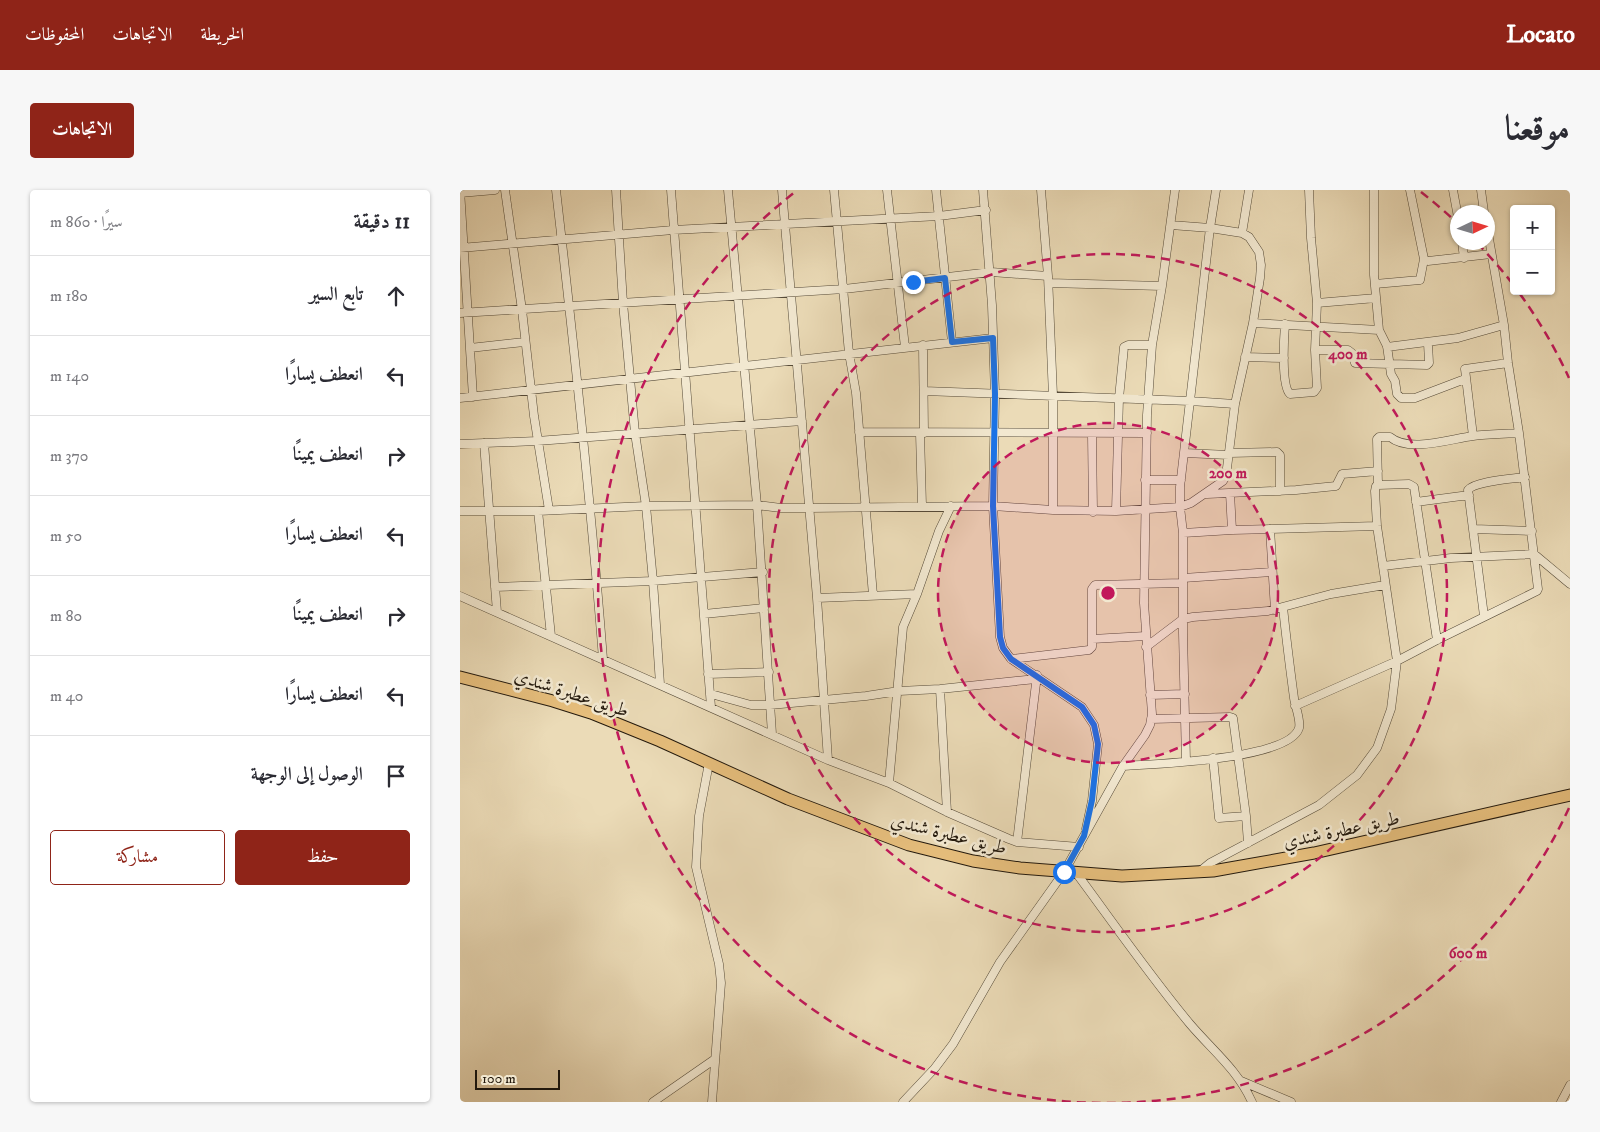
<!DOCTYPE html>
<html lang="ar">
<meta charset="utf-8">
<style>
body{margin:0;font-family:"IM FELL DW Pica",Amiri,serif;background:#f7f7f7;color:#2b2b33;direction:rtl}
.controls{position:absolute;right:15px;top:15px;display:grid;overflow:hidden;border-radius:5px;box-shadow:0 1px 4px #0004}
.controls button{width:45px;height:45px;display:grid;place-items:center;padding:0;border:0;border-bottom:1px solid #e1e1e2;background:#fff;color:#2b2b33;font:25px sans-serif}
.compass{position:absolute;left:990px;top:15px;width:45px;height:45px;border-radius:50%;background:#fff;box-shadow:0 1px 4px #0004;rotate:86deg}
.scale{position:absolute;left:15px;bottom:12px;width:85px;box-sizing:border-box;padding-left:5px;border:2px solid #23190d;border-top:0;font-size:14px;line-height:18px;white-space:nowrap;color:#23190d;-webkit-text-stroke:4px #f2e8d0;paint-order:stroke}
.stop{position:absolute;width:15px;height:15px;margin:-11px;border:4px solid #1a73e8;border-radius:50%;background:#fff}
.stop.end{background:#1a73e8;border-color:#fff;box-shadow:0 1px 5px #0008}
.list{margin:0;padding:0;list-style:none}
h2{display:flex;justify-content:space-between;align-items:center;height:65px;margin:0;padding:0 20px;font-size:21px}
h2 small{font-size:16px;font-weight:400;color:#7c7c81}
.list li{display:grid;grid-template-columns:32px 1fr auto;gap:15px;align-items:center;box-sizing:border-box;height:80px;padding:0 20px;border-top:1px solid #e1e1e2}
.list b{display:block;font-size:19px;white-space:nowrap}
.list em{font-size:16px;font-style:normal;color:#7c7c81}
.actions{display:flex;gap:10px;padding:15px 20px}
.actions a{flex:1;padding:11px 0;border:1px solid #8f2418;border-radius:5px;text-align:center;font-size:18px;color:#8f2418}
.actions .main{background:#8f2418;color:#fff}
.icon{flex:none;width:28px;height:28px;fill:none;stroke:currentColor;stroke-width:2;stroke-linecap:round;stroke-linejoin:round}
.map{position:relative;flex:none;width:1110px;height:912px;overflow:hidden;direction:ltr;border-radius:5px}
header{display:flex;align-items:center;gap:30px;box-sizing:border-box;height:70px;padding:0 25px;background:#8f2418;color:#fff}
header strong{font-size:24px}
nav{display:flex;gap:28px;margin-inline-start:auto;font-size:18px}
.intro{display:flex;align-items:center;justify-content:space-between;box-sizing:border-box;height:120px;padding:0 30px}
h1{margin:0;font-size:35px}
.button{padding:12px 22px;border-radius:5px;background:#8f2418;color:#fff;font-size:18px;font-weight:700}
main{display:flex;gap:30px;padding:0 30px}
aside{flex:1;background:#fff;border-radius:5px;box-shadow:0 1px 4px #0004}
.map>svg:first-child{display:block}
</style>
<header>
<strong>Locato</strong>
<nav><a>الخريطة</a><a>الاتجاهات</a><a>المحفوظات</a></nav>
</header>
<div class="intro"><h1>موقعنا</h1><a class="button">الاتجاهات</a></div>
<main>
<div class="map">
<svg width="1110" height="912" viewBox="0 0 1110 912">
<rect width="100%" height="100%" fill="#ebdbb7"/>
<filter id="stains"><feTurbulence type="fractalNoise" baseFrequency=".004" numOctaves="4"/><feColorMatrix values="0 0 0 0 .2 0 0 0 0 .09 0 0 0 0 .02 0 0 0 .5 -.17"/></filter>
<radialGradient id="worn" r=".72"><stop offset=".6" stop-color="#630" stop-opacity="0"/><stop offset="1" stop-color="#630" stop-opacity=".3"/></radialGradient>
<g fill="none" stroke-linecap="round" stroke-linejoin="round">
<defs>
<path id="minor" d="M0,0l13,207
M45,0l17,120 12,106 15,94
M96,0c18,156 35,312 47,469
M156,0l7,113 12,130 11,73 7,75 7,103
M211,0l40,517
M268,0l29,315 15,229
M322,0l35,408 11,162
M374,0l15,163 7,40 17,202
M427,0l18,157
M476,0l16,152
M523,0l9,115 3,89 -2,112 7,131 3,11 8,11 71,48 12,18 4,19 -6,57 -6,28
M914,0v85l5,55 8,16 4,28 4,7 2,13 4,4h14l50,-19
M950,0l14,69 4,2 63,-7
M993,0l5,27
M1021,0l3,22
M0,3l35,-3
M782,43l7,-43
M1002,52l2,16
M0,58l213,-18 266,-14 47,-6
M588,86l5,120v114
M589,93l113,3
M915,94l45,-4 4,-21
M857,113l59,-5
M0,123l384,-24 147,-17 57,4 -7,-86
M793,133l126,7
M825,134c-1,13 -4,62 5,70l24,-2 3,-4 -2,-38 2,-47 -6,-65 -2,-48
M463,155l1,88
M927,157l71,-9 46,-13
M10,158l54,-6
M855,160h33l4,3 3,10 72,2 2,-2 -1,-20
M785,167l39,1
M464,201l266,10 45,3
M0,208l533,-60
M399,242l288,1
M460,243l2,73
M632,244l1,78
M1013,246l-8,-67 43,-6
M24,253l13,169
M0,254l77,-3 265,-20
M725,263l44,2
M770,263l47,-1 3,3v36
M685,290h36
M918,295l-1,-46 2,-2h11c19,16 60,2 83,-1 15,-2 31,-2 46,-3
M770,303l2,37
M747,304l89,-4 40,-4 6,-12 36,-3
M956,312l53,-7
M0,321h78l108,-5 111,-1 24,3h27l185,-2 60,4 63,1 64,-4 11,-4 32,-22 3,-5 9,-72 18,-81 7,-45 1,-13 -2,-13 -10,-15 -7,-4 -32,-5 -39,-3
M78,321l13,125
M656,321l3,-113 5,-51 4,-2h24
M810,339l5,81
M1014,339l58,2
M723,343l49,-3 145,-4
M923,376l68,-8 83,-4 36,30
M723,388l89,-6
M35,397l158,-6 110,-9
M457,404l22,-63 12,-25
M0,406l368,164 61,23 58,29 62,27 8,3 62,5
M357,408l100,-4 -14,33 -14,156
M244,424l60,-6
M1024,426l-16,-126c7,-9 44,-11 57,-13
M632,449l54,-3
M686,457l37,-28 10,-2 75,-6 63,-17 54,-9
M551,469l78,-9 3,-3v-58l3,-4 88,-2
M248,484l61,-2
M480,499l7,123
M251,504l40,11h19l96,-9 33,-5 41,-2 96,-10
M690,505l35,-1
M835,516l102,-45 40,-21 100,-49 1,-2 -19,-156 -11,-70 -4,-38 -16,-92
M691,529l79,-2 3,1 13,98 2,27
M753,568l6,60 27,-2
M726,571l-3,-128v-100l-3,-26v-20l30,-259 6,-38
M249,573l-10,53 -3,51 23,97 2,19 -9,119
M663,576c30,-2 166,-6 176,-38 2,-8 -4,-22 -5,-30 -4,-30 -8,-61 -11,-91
M557,652l20,-167
M739,682l11,-9 109,-58 38,-30 20,-27 14,-39 6,-48 -20,-135 -2,-35 1,-5 2,-1 31,-1 5,3 23,153
M617,684c37,50 73,102 113,150 23,27 47,45 62,78
M781,891l50,21
M193,912l62,-43
M443,912l32,-34 18,-24 47,-82 64,-90 59,-106 22,-31 5,-10 2,-11 -8,-111 3,-188 5,-70 10,-59 13,-96
M1101,912l9,-17"/>
<path id="highway" d="M0,487l93,24 38,12 69,28 128,58 121,46 64,16 47,7 102,8 91,-5 101,-18 256,-58"/>
</defs>
<use href="#minor" stroke="#554a38" stroke-width="9"/>
<use href="#highway" stroke="#23190d" stroke-width="13"/>
<use href="#minor" stroke="#f2e8d0" stroke-width="8"/>
<use href="#highway" stroke="#e6be7c" stroke-width="11"/>
</g>
<g fill="none" stroke-linecap="round" stroke-linejoin="round">
<path stroke="#1a73e8" stroke-width="6" d="M453,92l32,-4 7,64 41,-4 2,56 -2,112 7,131 3,11 8,11 71,48 12,18 4,19 -6,56 -8,36 -20,36"/>
</g>
<circle cx="648" cy="403" r="170" fill="#c2185b" fill-opacity=".12"/>
<g fill="none" stroke="#c2185b" stroke-width="2.5" stroke-dasharray="9 6">
<circle cx="648" cy="403" r="170"/>
<circle cx="648" cy="403" r="339"/>
<path d="M1109 618A509 509 0 1 1 335 2M961 2A509 509 0 0 1 995 31M1017 53A509 509 0 0 1 1052 93M1060 104A509 509 0 0 1 1109 188"/>
</g>
<g text-anchor="middle" stroke-width="5" stroke-linejoin="round" paint-order="stroke">
<g font-size="19" fill="#23190d" stroke="#f2e8d0">
<text transform="translate(112 502) rotate(18)" y="7">طريق عطبرة شندي</text>
<text transform="translate(881 639) rotate(-12)" y="7">طريق عطبرة شندي</text>
<text transform="translate(489 643) rotate(14)" y="7">طريق عطبرة شندي</text>
</g>
</g>
<circle cx="648" cy="403" r="8" fill="#c2185b" stroke="#f2e8d0" stroke-width="2.5"/>
<g font-size="15" text-anchor="middle" font-weight="bold" fill="#c2185b" stroke="#f2e8d0" stroke-width="5" stroke-linejoin="round" paint-order="stroke">
<text x="888" y="169">400 m</text>
<text x="768" y="288">200 m</text>
<text x="1008" y="768">600 m</text>
</g>
<rect width="100%" height="100%" filter="url(#stains)"/>
<rect width="100%" height="100%" fill="url(#worn)"/>
</svg>
<div class="controls">
<button>+</button>
<button>−</button>
</div>
<svg class="compass" viewBox="-18 -18 36 36"><path d="M0-13l5 13h-10z" fill="#e53935"/><path d="M0 13l5-13h-10z" fill="#7c7c81"/></svg>
<div class="scale">100 m</div>
<div class="stop" style="left:604px;top:682px"></div>
<div class="stop end" style="left:453px;top:92px"></div>
</div>
<aside>
<h2>11 دقيقة<small>سيرًا · 860 m</small></h2>
<ul class="list">
<li><svg class="icon" aria-label="ahead" viewBox="0 0 24 24"><path d="M12 20V5M6 11l6-6 6 6"/></svg><div><b>تابع السير</b></div><em>180 m</em></li>
<li><svg class="icon" aria-label="left" viewBox="0 0 24 24"><path d="M17 20v-9H6M10 6l-5 5 5 5"/></svg><div><b>انعطف يسارًا</b></div><em>140 m</em></li>
<li><svg class="icon" aria-label="right" viewBox="0 0 24 24"><path d="M7 20v-9h11M14 6l5 5-5 5"/></svg><div><b>انعطف يمينًا</b></div><em>370 m</em></li>
<li><svg class="icon" aria-label="left" viewBox="0 0 24 24"><path d="M17 20v-9H6M10 6l-5 5 5 5"/></svg><div><b>انعطف يسارًا</b></div><em>50 m</em></li>
<li><svg class="icon" aria-label="right" viewBox="0 0 24 24"><path d="M7 20v-9h11M14 6l5 5-5 5"/></svg><div><b>انعطف يمينًا</b></div><em>80 m</em></li>
<li><svg class="icon" aria-label="left" viewBox="0 0 24 24"><path d="M17 20v-9H6M10 6l-5 5 5 5"/></svg><div><b>انعطف يسارًا</b></div><em>40 m</em></li>
<li><svg class="icon" aria-label="arrive" viewBox="0 0 24 24"><path d="M6 21V4h12l-3 4 3 4H6"/></svg><div><b>الوصول إلى الوجهة</b></div></li>
</ul>
<div class="actions"><a class="main">حفظ</a><a>مشاركة</a></div>
</aside>
</main>
